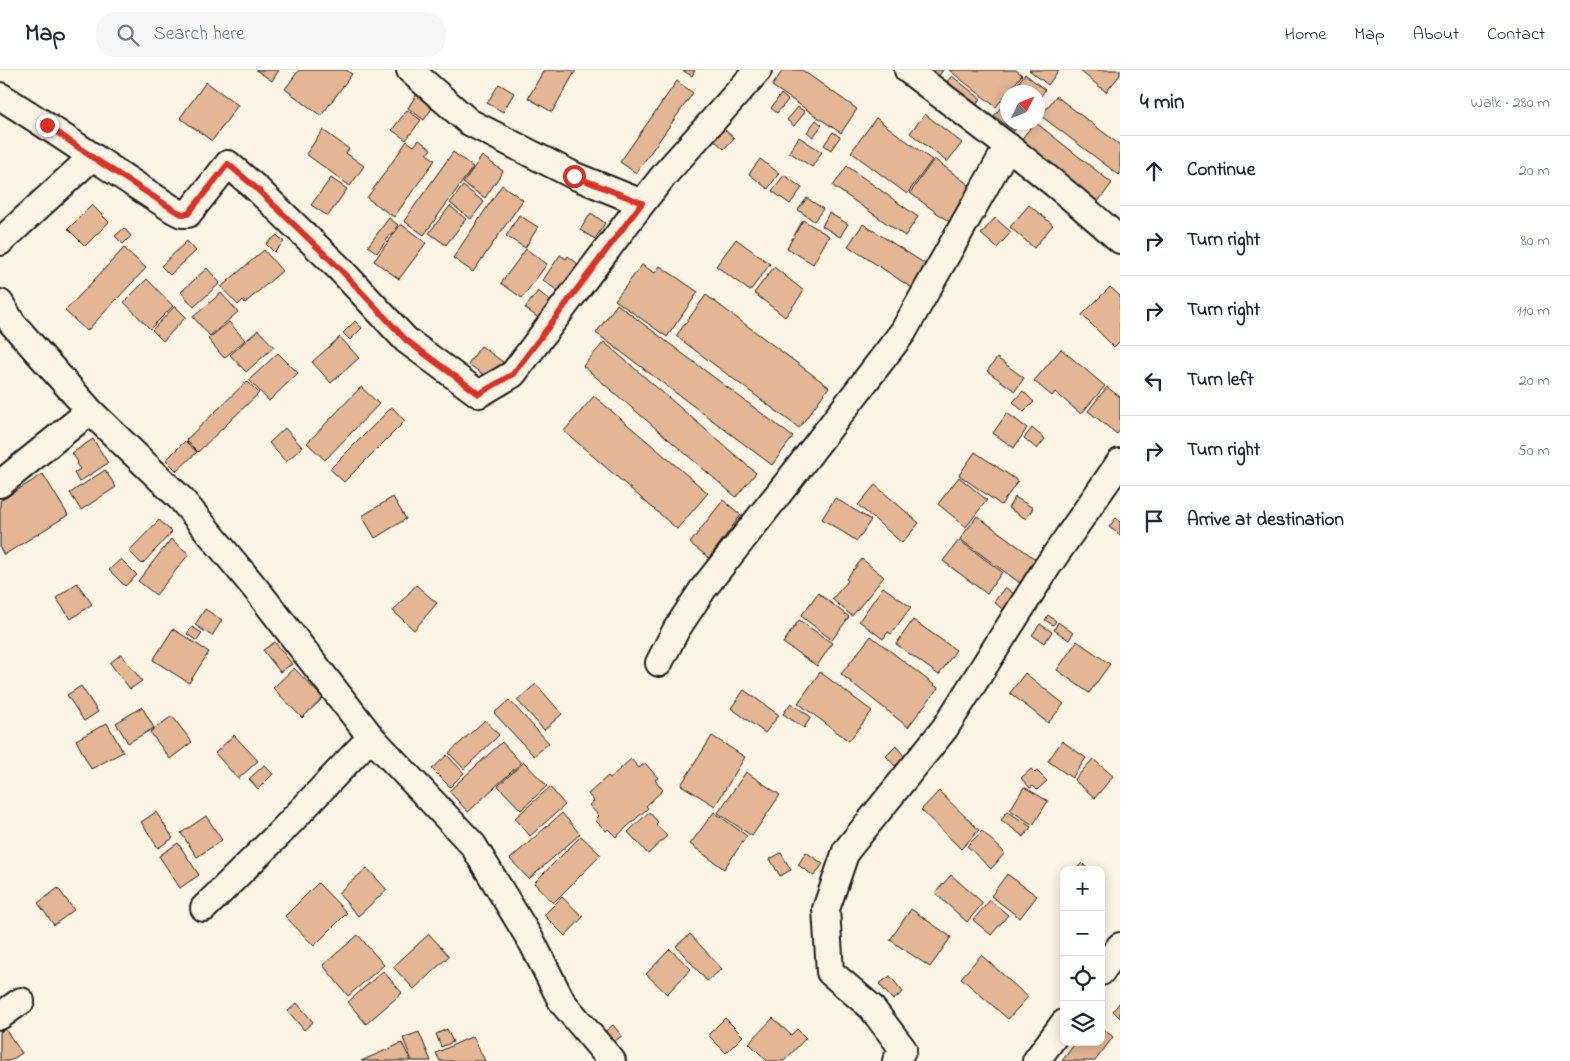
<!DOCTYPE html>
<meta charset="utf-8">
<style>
body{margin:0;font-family:"Indie Flower",sans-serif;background:#f6f6f7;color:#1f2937}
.controls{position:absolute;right:15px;bottom:15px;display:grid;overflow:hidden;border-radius:10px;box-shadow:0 2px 12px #0003}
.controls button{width:45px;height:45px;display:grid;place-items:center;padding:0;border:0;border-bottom:1px solid #e0e1e3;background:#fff;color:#1f2937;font:25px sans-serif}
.compass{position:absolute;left:1000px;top:15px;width:45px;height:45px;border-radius:50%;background:#fff;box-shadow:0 2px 12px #0003;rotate:47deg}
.stop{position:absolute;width:15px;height:15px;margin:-11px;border:4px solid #d93025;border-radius:50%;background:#fff}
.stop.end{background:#d93025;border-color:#fff;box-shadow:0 1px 5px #0008}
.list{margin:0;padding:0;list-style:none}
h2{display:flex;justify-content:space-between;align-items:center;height:65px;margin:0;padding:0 20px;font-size:21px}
h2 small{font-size:16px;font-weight:400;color:#747a83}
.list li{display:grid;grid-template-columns:32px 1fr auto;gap:15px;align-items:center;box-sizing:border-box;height:70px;padding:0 20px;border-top:1px solid #e0e1e3}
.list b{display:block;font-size:19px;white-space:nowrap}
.list em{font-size:16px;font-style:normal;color:#747a83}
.icon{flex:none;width:28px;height:28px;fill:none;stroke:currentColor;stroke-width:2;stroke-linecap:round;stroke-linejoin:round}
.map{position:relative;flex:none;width:1120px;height:991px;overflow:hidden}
header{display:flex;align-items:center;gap:30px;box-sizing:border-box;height:70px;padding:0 25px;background:#fff;border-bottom:1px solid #e0e1e3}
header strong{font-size:24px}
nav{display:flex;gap:28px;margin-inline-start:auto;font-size:18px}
.search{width:350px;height:45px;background:#f6f6f7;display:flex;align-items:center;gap:12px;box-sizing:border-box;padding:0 18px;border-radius:20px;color:#747a83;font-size:19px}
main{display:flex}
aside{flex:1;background:#fff}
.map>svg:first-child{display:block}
</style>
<header>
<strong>Map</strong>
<div class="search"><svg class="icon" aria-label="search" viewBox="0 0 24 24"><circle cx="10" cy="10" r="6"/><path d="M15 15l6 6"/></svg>Search here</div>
<nav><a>Home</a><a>Map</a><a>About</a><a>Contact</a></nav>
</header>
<main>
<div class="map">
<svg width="1120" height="991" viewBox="0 0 1120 991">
<rect width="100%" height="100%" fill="#fcf5e5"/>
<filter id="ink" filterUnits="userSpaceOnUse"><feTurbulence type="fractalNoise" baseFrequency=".02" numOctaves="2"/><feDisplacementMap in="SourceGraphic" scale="10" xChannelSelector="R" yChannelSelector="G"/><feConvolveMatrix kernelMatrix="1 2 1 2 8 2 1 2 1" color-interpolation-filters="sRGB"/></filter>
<g filter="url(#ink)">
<path fill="#e4b694" stroke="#1c1c1c" d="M256,0h23l-7,11z
M299,0h47l6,4 -31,42 -36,-27z
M544,0h32l-24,42 -24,-14z
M682,0h13l-3,6z
M783,0h19l55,39 -16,24 -69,-47z
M923,0h20l-7,10z
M949,0h67l6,5 -26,32z
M1029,0h30l-11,15z
M1079,0h41v5l-14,17z
M1025,4l20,16 -7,10v-8h-27z
M952,6l29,23 -12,14 -29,-24z
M677,11l16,12 -57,80 -16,-11z
M206,12l32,23 -26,36 -32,-23z
M499,14l15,9 -11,19 -16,-9z
M418,22l17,12 -11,16 -16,-12z
M781,24l7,6 -11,13 -6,-5z
M1056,26l64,49v29l-1,1 -78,-59z
M1008,28v24h13l-7,9 -20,-15z
M798,37l7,5 -11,14 -7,-6z
M407,40l14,10 -15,20 -14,-10z
M925,44l37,29 -15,19 -37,-29z
M876,48l56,42 -25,34 -56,-42z
M816,50l6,5 -9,12 -6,-5z
M1035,52l77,61 -15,20 -77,-62z
M724,59l10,9 -10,11 -10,-9z
M323,60l26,19 -3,4 18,13 -14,20 -44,-32z
M833,62l7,5 -9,13 -7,-5z
M799,67l23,15 -10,15 -23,-15z
M419,70l12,9 -4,5 8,6 -41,57 -27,-19 40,-57 7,5z
M453,82l20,15 -49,68 -20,-14z
M482,86l21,15 -18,27 -22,-15z
M760,89l19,14 -11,16 -19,-15z
M934,89l42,31 -24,34 -42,-31z
M847,96l71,51 -13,19 -72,-50z
M784,105l18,13 -12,16 -18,-13z
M331,108l16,11 -19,27 -17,-11z
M502,115l21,15 -50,72 -20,-14z
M463,116l21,16 -13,17 -21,-16z
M807,128l16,11 -9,12 -16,-11z
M92,135l17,17 -24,24 -17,-17z
M1029,135l24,20 -19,23 -24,-21z
M450,136l16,13 -20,26 -17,-12z
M591,143l14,10 -10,16 -15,-9z
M829,143l19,11 -8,13 -18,-11z
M519,145l19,12 -13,21 -19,-12z
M389,148l9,7 -21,28 -9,-7z
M995,148l16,14 -14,16 -16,-14z
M803,150l26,16 -16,28 -26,-16z
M401,154l25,19 -27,36 -25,-18z
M863,154l64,41 -15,23 -64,-42z
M124,158l7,8 -8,8 -8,-8z
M277,165l7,7 -10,10 -8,-8z
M736,169l34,25 -20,27 -34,-25z
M187,171l9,10 -26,24 -9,-9z
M124,178l22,20 -59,63 -22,-20z
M526,179l21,15 -25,34 -21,-15z
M264,180l18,21 -37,32 -2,-3 -5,5 -17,-18z
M560,185l6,4 2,-3 14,11 -19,28 -20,-15z
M642,195l13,8 5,-7 38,26 -31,45 -52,-37z
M774,197l30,24 -19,26 -31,-24z
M207,198l13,15 -26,24 -13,-15z
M147,209l26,27 -23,23 -26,-27z
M1110,217l10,9v45l-6,6 -32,-32z
M538,221l19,15 -12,17 -20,-15z
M221,223l17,19 -28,24 -17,-19z
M706,225l123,92 -30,41 -123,-92z
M617,234l176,133 -21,28 -176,-132z
M175,236l11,11 -23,24 -11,-11z
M355,251l7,7 -12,12 -7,-7z
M229,252l16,18 -21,18 -16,-19z
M258,260l16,17 -28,25 -16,-17z
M340,267l19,21 -28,25 -19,-21z
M604,272l152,131 -20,24 -153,-131z
M481,276l22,16 -13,17 -22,-15z
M1061,279l44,37 -24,28 -26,-22 -3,4 -18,-15z
M278,283l20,20 -29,28 -20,-21z
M997,288l27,20 -9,13 -28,-20z
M247,311l12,12 -61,59 -12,-12z
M361,317l18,17 -54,56 -18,-17z
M1107,317l13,10v33l-3,4 -29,-23z
M1023,321l11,11 -10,10 -11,-10z
M594,326l114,97 -31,36 -113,-98z
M392,337l13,14 -61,61 -14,-13z
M1007,343l20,15 -13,20 -21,-15z
M285,358l17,19 -16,15 -17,-19z
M1032,358l13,11 -8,10 -13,-11z
M93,369l15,24 -29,19 -5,-9 6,-4 -4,-5 2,-2 -6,-9z
M185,371l12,11 -20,19 -11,-11z
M975,382l43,29 -17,24 -42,-30z
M105,400l11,17 -35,23 -11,-17z
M43,404l25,41 -64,40 -4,-7v-47z
M959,407l28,23 -21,27 -28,-23z
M875,415l44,38 -17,20 -44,-38z
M393,427l13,22 -31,19 -13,-22z
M1015,427l18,11 -7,11 -18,-11z
M835,428l36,22 -14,21 -35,-22z
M723,430l18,15 -32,43 -19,-15z
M977,446l61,45 -14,25 -64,-47z
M1116,448l4,4v13l-11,-8z
M159,450l13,12 -30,32 -13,-13z
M171,469l18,15 -33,41 -18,-14z
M959,470l43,32 -15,22 -44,-33z
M121,489l16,16 -12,11 -16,-16z
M862,489l22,18 -32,39 -20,-17 16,-18 -2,-2z
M77,513l15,21 -21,15 -15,-21z
M416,515l21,18 -23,27 -21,-19z
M883,517l28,20 -20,27 -3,-2 -5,7 -24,-18z
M1005,517l14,11 -12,15 -13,-11z
M818,523l31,24 -17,23 -31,-24z
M205,539l17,11 -10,16 -17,-11z
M1048,545l8,6 -3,4 -8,-5z
M799,550l33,23 -15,23 -34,-23z
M913,550l43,30 -17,25 -43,-31z
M1058,552l15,11 -4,7 -15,-10z
M1040,554l12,8 -8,11 -12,-8z
M192,557l10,6 -5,8 -10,-7z
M173,559l36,23 -20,31 -36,-23z
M871,566l67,52 -30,39 -67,-53z
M1077,571l33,23 -21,29 -32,-23z
M275,572l17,22 -12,8 -17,-22z
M121,584l21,27 -12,8 -20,-26z
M294,598l29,30 -21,20 -29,-30z
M820,602l52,39 -23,30 -51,-38z
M1025,603l39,31 -16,19 -38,-30z
M536,614l26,30 -18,16 -27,-30z
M81,616l17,26 -14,9 -17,-26z
M744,620l35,25 -14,18 -34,-25z
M509,630l40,43 -15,13 -40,-43z
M791,633l20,14 -7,11 -21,-14z
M142,637l12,21 -26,15 -12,-20z
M172,646l20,26 -22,17 -20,-27z
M485,650l14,15 -35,34 -15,-16z
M107,653l16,29 -32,17 -15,-29z
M234,665l24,26 -20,18 -23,-26z
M712,666l33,21 -30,49 -34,-21z
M1062,671l24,17 -14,20 -24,-17z
M502,672l19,21 -53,49 -19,-21z
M896,676l9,11 -10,9 -9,-10z
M447,685l17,18 -14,14 -18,-18z
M631,689l8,9 6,-5 13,15 -3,2 8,10 -17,16 2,2 -32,29 -8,-8 -2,2 -11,-11 4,-4 -10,-11 5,-4 -6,-7 20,-18 2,2z
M1093,689l20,17 -18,22 -21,-18z
M524,692l23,24 -26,24 -23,-24z
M264,695l9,9 -15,15 -9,-10z
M1031,699l4,4 2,-2 10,10 -10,9 -4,-4 -3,2 -9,-10z
M746,702l34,23 -28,41 -34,-23z
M550,717l15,18 -35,31 -15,-18z
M1024,717l24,14 -15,24 -23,-15z
M939,721l40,39 -18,19 -40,-39z
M1007,741l24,16 -7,10 -23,-17z
M156,742l17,26 -15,10 -17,-26z
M649,742l9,10 -2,2 11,12 -19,18 -20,-22z
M714,742l33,24 -23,33 -34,-25z
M562,743l18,21 -51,45 -19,-20z
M206,746l16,24 -25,17 -16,-24z
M982,761l23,22 -14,16 -24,-23z
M581,766l20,19 -48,48 -19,-20z
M178,773l21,32 -19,13 -21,-32z
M806,782l17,12 -9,12 -16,-11z
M781,783l10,17 -11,6 -10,-17z
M1082,793l7,7h-14z
M367,798l20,22 -29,26 -20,-23z
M1007,804l30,22 -17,22 -29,-22z
M951,805l32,28 -16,19 -32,-29z
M318,813l29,30 -33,33 -29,-30z
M58,818l16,22 -20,15 -16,-22z
M562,827l21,20 -18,19 -21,-21z
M990,830l18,15 -17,20 -18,-15z
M911,839l40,28 -21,30 -40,-27z
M429,864l20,22 -35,33 -21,-22z
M690,864l32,35 -15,12 -31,-35z
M358,865l26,30 -36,31 -25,-31z
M670,879l21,20 -24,25 -21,-20z
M981,885l47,42 -20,22 -47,-41z
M383,901l19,22 -36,31 -18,-22z
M890,906l13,16 -10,8 -14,-16z
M1120,932v16l-7,-7z
M297,933l16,19 -9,8 -16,-19z
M725,948l18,18 -17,17 -18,-18z
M773,948l18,17 6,-6 9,9 -22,23h-17l-18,-18z
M613,955l9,11 -17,12 -8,-10z
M1101,957l12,10 -18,24h-33l14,-19h25z
M5,959l17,24 -12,8h-10v-29z
M447,959l6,13 -12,5 -5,-13z
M419,962l12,29h-19l-9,-23z
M473,966l12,25h-45l-4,-8z
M402,973l9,18h-50z"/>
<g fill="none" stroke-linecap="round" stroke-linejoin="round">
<defs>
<path id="street" d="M410,0l59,52 106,54 67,27 23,-29 93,-104
M908,0c72,55 145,109 212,170
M0,26c59,37 116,77 174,114l8,4h6l40,-50 28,24 83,80 67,72 73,54 34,-20 129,-171
M0,172l92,-85
M0,233l12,20 78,88 92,89 78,94 111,143 -92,97 -75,74
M0,414l90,-73
M659,593l17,-33 27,-41 84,-106 116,-151 105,-186
M371,667l102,108 60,99 29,58 50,59
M1101,902l19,-26
M0,946l21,-15
M896,991l7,-12 -32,-42 -41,-35 -4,-63 20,-58 99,-123 102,-161 73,-105
M1036,991l28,-38"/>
</defs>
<use href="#street" stroke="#1c1c1c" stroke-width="30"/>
<use href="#street" stroke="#fcf5e5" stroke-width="26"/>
</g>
</g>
<g fill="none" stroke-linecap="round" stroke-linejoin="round" filter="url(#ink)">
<path stroke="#d93025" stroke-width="6" d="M47,55l45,32 82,53 8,4h6l40,-50 28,24 83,80 67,72 73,54 34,-20 129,-171 -68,-27"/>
</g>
</svg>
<div class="controls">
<button>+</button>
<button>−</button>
<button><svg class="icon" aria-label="locate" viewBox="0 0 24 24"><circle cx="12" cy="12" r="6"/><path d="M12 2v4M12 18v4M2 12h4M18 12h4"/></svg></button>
<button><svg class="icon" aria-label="layers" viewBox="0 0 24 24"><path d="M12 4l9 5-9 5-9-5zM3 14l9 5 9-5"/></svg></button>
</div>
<svg class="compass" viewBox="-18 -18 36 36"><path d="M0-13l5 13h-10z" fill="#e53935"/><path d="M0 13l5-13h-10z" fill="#747a83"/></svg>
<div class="stop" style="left:574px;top:106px"></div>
<div class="stop end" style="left:47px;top:55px"></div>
</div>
<aside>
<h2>4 min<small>Walk · 280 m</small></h2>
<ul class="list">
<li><svg class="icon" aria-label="ahead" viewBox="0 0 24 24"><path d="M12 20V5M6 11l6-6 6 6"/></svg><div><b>Continue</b></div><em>20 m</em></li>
<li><svg class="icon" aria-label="right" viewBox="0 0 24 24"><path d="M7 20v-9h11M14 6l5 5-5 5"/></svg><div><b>Turn right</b></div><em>80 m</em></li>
<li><svg class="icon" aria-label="right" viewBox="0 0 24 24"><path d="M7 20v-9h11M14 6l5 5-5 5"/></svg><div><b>Turn right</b></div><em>110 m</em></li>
<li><svg class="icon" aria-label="left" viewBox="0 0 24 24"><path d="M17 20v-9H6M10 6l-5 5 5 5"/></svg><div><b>Turn left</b></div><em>20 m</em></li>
<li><svg class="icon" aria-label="right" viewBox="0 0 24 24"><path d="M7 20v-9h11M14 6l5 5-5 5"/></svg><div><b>Turn right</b></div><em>50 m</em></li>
<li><svg class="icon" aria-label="arrive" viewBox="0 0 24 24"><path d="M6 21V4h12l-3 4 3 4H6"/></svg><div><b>Arrive at destination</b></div></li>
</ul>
</aside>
</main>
